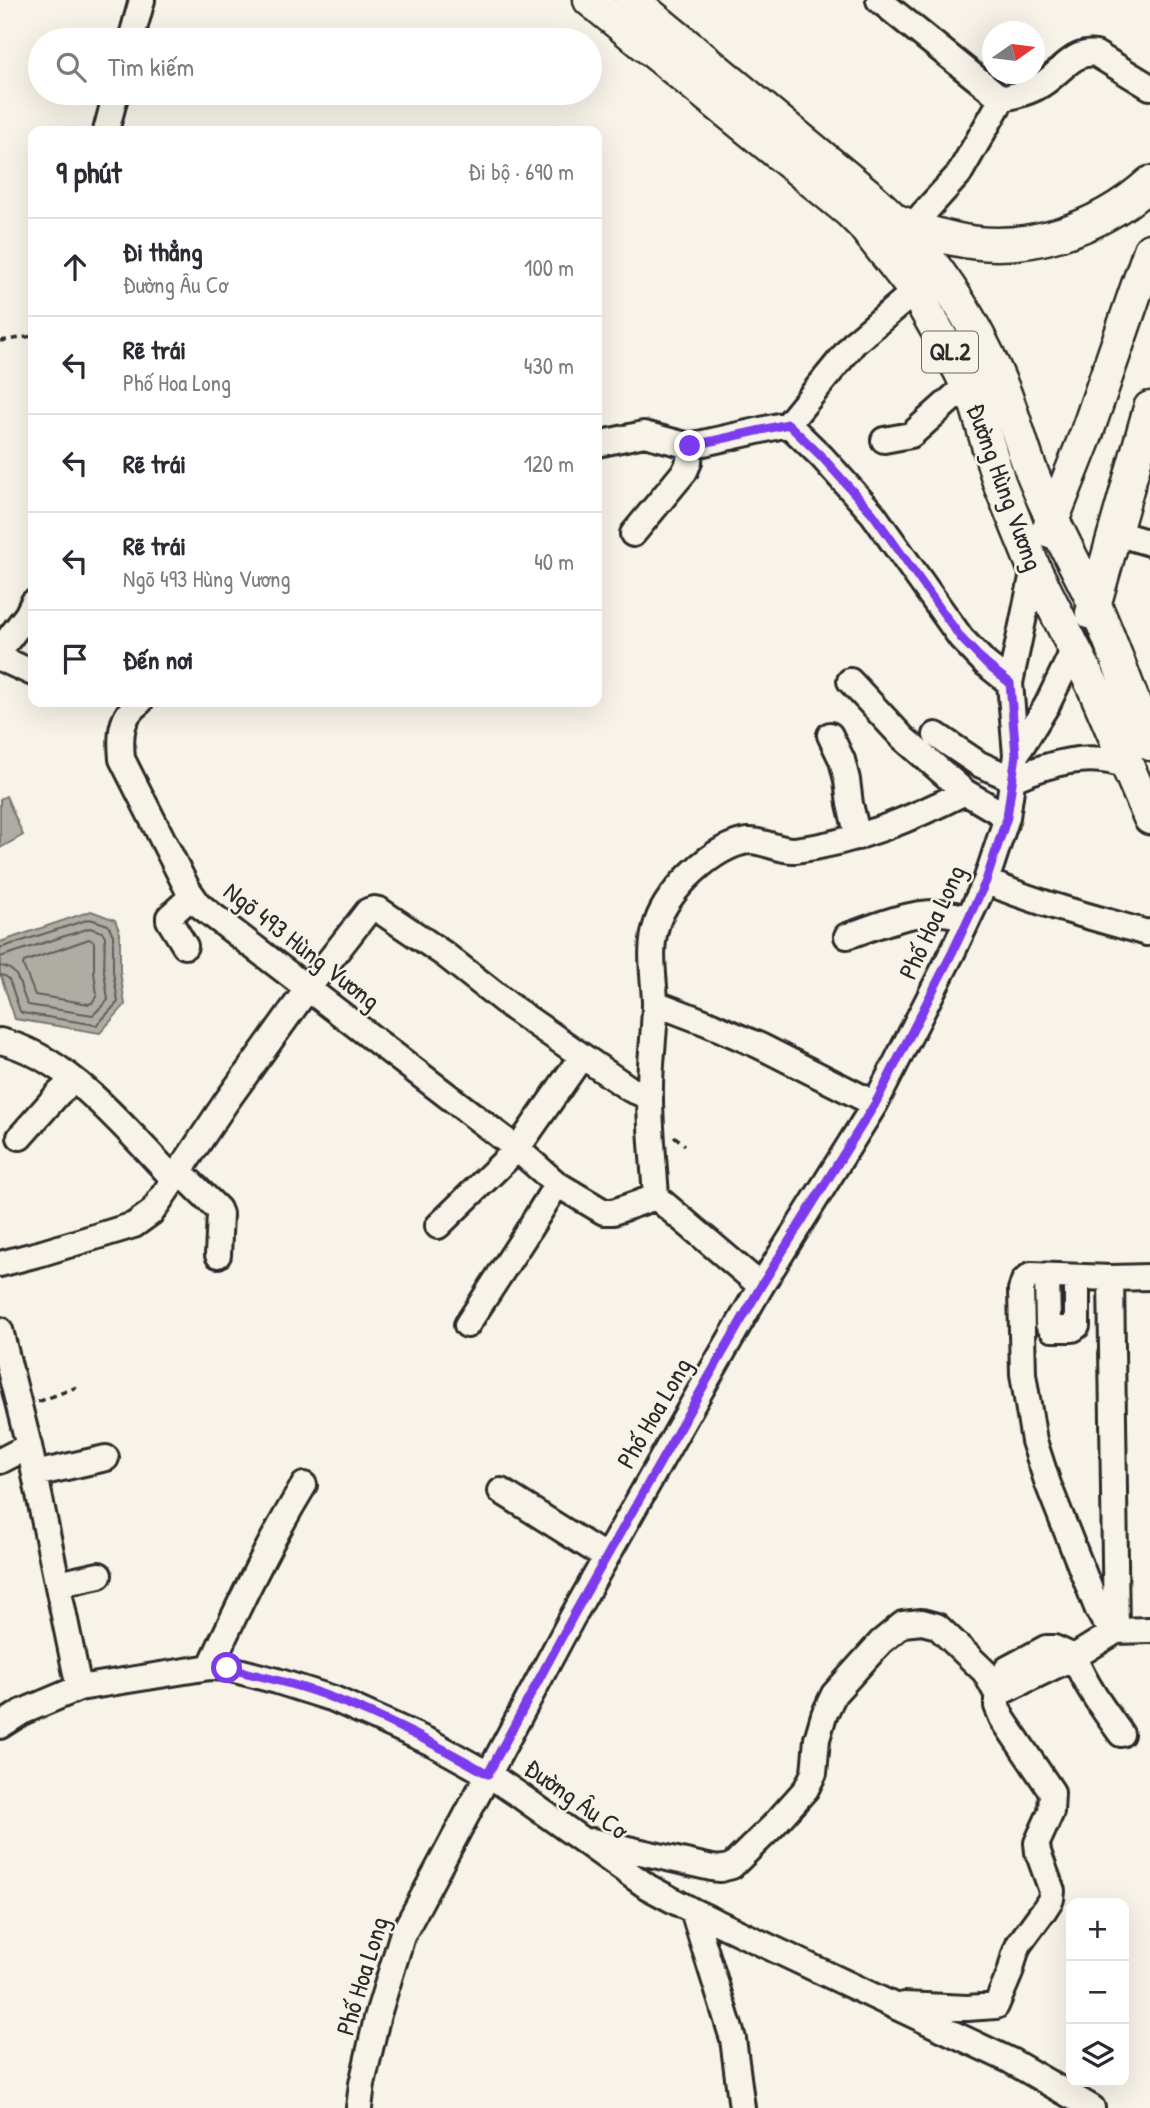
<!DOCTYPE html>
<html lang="vi">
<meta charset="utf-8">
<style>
body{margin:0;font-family:"Patrick Hand",sans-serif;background:#f2f2f3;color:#2b2b33}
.controls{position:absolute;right:21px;bottom:21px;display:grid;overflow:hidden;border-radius:14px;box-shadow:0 7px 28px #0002}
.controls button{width:63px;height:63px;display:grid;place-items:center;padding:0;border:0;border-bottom:2px solid #e1e1e2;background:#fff;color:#2b2b33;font:35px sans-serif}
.compass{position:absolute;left:982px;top:21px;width:63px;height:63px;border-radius:50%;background:#fff;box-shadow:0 7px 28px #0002;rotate:76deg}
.stop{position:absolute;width:21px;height:21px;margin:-16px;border:5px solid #7c3aed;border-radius:50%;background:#fff}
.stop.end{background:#7c3aed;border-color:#fff;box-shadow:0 2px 7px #0008}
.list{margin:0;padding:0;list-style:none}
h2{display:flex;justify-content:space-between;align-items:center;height:91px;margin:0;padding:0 28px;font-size:30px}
h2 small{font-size:23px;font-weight:400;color:#7c7c81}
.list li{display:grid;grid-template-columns:46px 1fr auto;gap:21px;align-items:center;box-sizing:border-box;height:98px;padding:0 28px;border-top:2px solid #e1e1e2}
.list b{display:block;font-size:26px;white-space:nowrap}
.list p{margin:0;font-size:23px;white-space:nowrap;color:#7c7c81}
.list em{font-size:23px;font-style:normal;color:#7c7c81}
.icon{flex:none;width:38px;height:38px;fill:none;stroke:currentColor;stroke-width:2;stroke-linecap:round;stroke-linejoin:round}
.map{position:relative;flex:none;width:1150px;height:2108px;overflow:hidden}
.search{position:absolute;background:#fff;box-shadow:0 7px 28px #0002;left:28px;top:28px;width:574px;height:77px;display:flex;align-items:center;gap:18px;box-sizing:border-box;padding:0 24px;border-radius:38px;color:#7c7c81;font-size:26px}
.panel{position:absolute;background:#fff;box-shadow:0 7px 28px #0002;left:28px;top:126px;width:574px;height:581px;border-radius:14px}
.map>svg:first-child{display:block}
</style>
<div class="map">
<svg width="1150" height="2108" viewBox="0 0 1150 2108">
<rect width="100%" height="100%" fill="#f7f3e8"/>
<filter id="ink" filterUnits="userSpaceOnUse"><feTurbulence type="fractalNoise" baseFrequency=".0143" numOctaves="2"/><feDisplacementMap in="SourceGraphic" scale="14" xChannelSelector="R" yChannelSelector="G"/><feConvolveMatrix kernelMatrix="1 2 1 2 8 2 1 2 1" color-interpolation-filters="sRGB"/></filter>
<g filter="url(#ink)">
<path fill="#afaca4" stroke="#7a7874" stroke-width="2" d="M6,796l17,39 -23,13v-49z
M91,911l24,9 5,13v38l5,34 -25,28 -85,-14 -15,-46v-31z"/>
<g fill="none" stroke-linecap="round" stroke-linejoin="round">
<path stroke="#605f5b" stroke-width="2" d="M89,939l5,3v30l3,23 -5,8 -3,1 -54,-9 -12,-30 1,-3z
M0,948l90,-29 18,6 5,10v36l5,31 -21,23 -75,-12 -2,-2 -11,-32 -4,-3 -5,-1
M0,957l90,-29 12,4 3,4 -1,35 4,29 -15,15 -65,-10c-9,-14 -6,-37 -28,-39"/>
<defs>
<path id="minor" d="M879,0l123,99
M131,40l11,-40
M106,131l10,-38
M911,227l48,-53 43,-75c13,-4 26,-6 37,-13 20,-10 32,-36 57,-32l54,33
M788,424l34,33 51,57 88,124 25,26 24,19
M884,440l27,-5 56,-50
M597,444l47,-10 46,12 98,-22 67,-82 60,-51
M1116,533l34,10
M633,534l52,-63 4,-9 1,-16
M0,650l27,-35 6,-12
M0,658l33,15
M850,681l53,57 62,54
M140,702c-20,14 -20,34 -18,57l65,129 12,17 318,244 40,35 47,28h9l43,-15
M830,735l12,25 5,20 3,24 8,33
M936,735l43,29 34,15c35,-15 78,-29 115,-12
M1016,755l31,-50 27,-56
M986,881c51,23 107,36 161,52l3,-1
M847,936c30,-10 61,-24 93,-23 10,0 19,3 28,5
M185,946l-16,-26v-3l23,-21
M655,1003l52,20 53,23 115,58
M0,1041c69,16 125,88 173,137
M20,1137l38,-43 16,-14
M178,1170l40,39 2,5 -2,41
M438,1226l79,-77 65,-93
M0,1264l42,-11 92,-28 18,-13 74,-110 82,-114 60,-77 6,-2 5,1 65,44 70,55 116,80 20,8
M1047,1276l1,48 4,5h21l4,-3v-49
M1111,1278l-80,-3 -7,6 -3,9 2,84 11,67 14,43 50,126 5,9 13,12 34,-1
M761,1286l-105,-89c-2,-33 -6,-67 -6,-100 -1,-32 5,-63 5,-95 -1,-27 -7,-53 2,-79 10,-32 57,-78 91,-82 15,-1 31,10 47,9 59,-7 116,-31 170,-58l42,25
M467,1325l56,-86 34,-55
M0,1330l29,116 50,242
M0,1461l29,-15
M35,1474l71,-16
M501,1491l105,66
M58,1584l41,-9
M210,1667c29,-62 58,-123 94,-182
M1007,1669l39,-21h8l20,9c12,29 29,52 47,77
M0,1726l22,-14 57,-24 131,-21 17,1 50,13 57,18 98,44 56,31 31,21 129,92 45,24 318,150 81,47
M592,1841l120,27 8,1 12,-3 40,-39 34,-38 8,-16 3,-34 7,-24 10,-21 47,-52 22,-18 19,-2 15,4 48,46 12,22 77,-37 42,-26 -5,-353 39,-1
M693,1911l40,128 9,69
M904,2005l63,3 29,-2 14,-33 5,-19 4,-10 25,-34 7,-11 1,-8 -14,-39 -1,-9 14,-31 1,-20 -50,-74 -5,-12v-12
M359,2108l3,-24 15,-66 25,-82 171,-320 126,-223 62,-107 114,-182 78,-153 33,-70 21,-64 9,-62 -6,-72 24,-115"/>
<path id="major" d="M590,0l259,211 14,14 52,66 45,80 16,33 23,78 35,86 60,120 56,130
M632,0l235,194c60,53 106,121 136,195 13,32 20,65 34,96 17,41 39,80 58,120 20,45 36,93 55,139
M897,221c18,7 37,14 57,18 69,16 144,-9 196,-56
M1048,531l38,-96 64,-185
M1092,613l58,-205"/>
</defs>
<use href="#minor" stroke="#2b2b2b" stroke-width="30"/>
<use href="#major" stroke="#2b2b2b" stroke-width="37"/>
<path stroke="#2b2b2b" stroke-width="3.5" stroke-dasharray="7 5" stroke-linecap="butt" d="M0,341l33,-5
M674,1136l11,9
M38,1402l39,-15
M655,1408l11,5"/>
<use href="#minor" stroke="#f7f3e8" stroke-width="24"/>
<use href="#major" stroke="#f7f3e8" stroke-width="32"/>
</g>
</g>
<g fill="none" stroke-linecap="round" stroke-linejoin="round" filter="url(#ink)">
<path stroke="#7c3aed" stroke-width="9" d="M227,1668c36,9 73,17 108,31 53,20 104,47 153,75l85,-158 126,-222 62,-108 114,-182 78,-153 33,-70 21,-64 9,-62 -6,-72 -24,-19 -25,-26 -88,-124 -51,-57 -34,-33 -98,22"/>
</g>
<g text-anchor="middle" stroke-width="5" stroke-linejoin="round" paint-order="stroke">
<rect fill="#f7f3e8" stroke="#686764" stroke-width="2" x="922" y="331.5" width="56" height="41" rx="5"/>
<g font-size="24" font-weight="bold" fill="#2b2b2b">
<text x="950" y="360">QL.2</text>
</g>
<g font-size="26" fill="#2b2b2b" stroke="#f7f3e8">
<text transform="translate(1005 487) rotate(70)" y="9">Đường Hùng Vương</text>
<text transform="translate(932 922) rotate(-65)" y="9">Phố Hoa Long</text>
<text transform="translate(302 946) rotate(38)" y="9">Ngõ 493 Hùng Vương</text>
<text transform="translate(654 1413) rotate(-60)" y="9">Phố Hoa Long</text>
<text transform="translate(576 1799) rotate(35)" y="9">Đường Âu Cơ</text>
<text transform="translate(362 1976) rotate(-73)" y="9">Phố Hoa Long</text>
</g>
</g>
</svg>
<div class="controls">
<button>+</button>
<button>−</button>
<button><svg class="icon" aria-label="layers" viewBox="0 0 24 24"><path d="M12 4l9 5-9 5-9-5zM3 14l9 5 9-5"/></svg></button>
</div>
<svg class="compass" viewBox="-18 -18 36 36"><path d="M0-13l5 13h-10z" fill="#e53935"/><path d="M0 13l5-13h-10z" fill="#7c7c81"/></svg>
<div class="stop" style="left:227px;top:1668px"></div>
<div class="stop end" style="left:690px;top:446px"></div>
<div class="search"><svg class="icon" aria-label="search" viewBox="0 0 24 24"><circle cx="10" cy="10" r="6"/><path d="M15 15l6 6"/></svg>Tìm kiếm</div>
<section class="panel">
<h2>9 phút<small>Đi bộ · 690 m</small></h2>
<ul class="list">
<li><svg class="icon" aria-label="ahead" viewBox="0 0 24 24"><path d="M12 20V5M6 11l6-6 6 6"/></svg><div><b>Đi thẳng</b><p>Đường Âu Cơ</p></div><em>100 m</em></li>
<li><svg class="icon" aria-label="left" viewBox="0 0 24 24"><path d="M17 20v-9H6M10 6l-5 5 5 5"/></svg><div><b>Rẽ trái</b><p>Phố Hoa Long</p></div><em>430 m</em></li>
<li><svg class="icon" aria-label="left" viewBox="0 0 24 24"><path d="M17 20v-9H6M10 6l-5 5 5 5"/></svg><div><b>Rẽ trái</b></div><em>120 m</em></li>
<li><svg class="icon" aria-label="left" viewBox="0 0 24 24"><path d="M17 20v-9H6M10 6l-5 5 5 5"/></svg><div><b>Rẽ trái</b><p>Ngõ 493 Hùng Vương</p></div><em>40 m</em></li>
<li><svg class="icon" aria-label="arrive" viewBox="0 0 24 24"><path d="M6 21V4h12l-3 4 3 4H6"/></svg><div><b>Đến nơi</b></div></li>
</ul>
</section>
</div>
